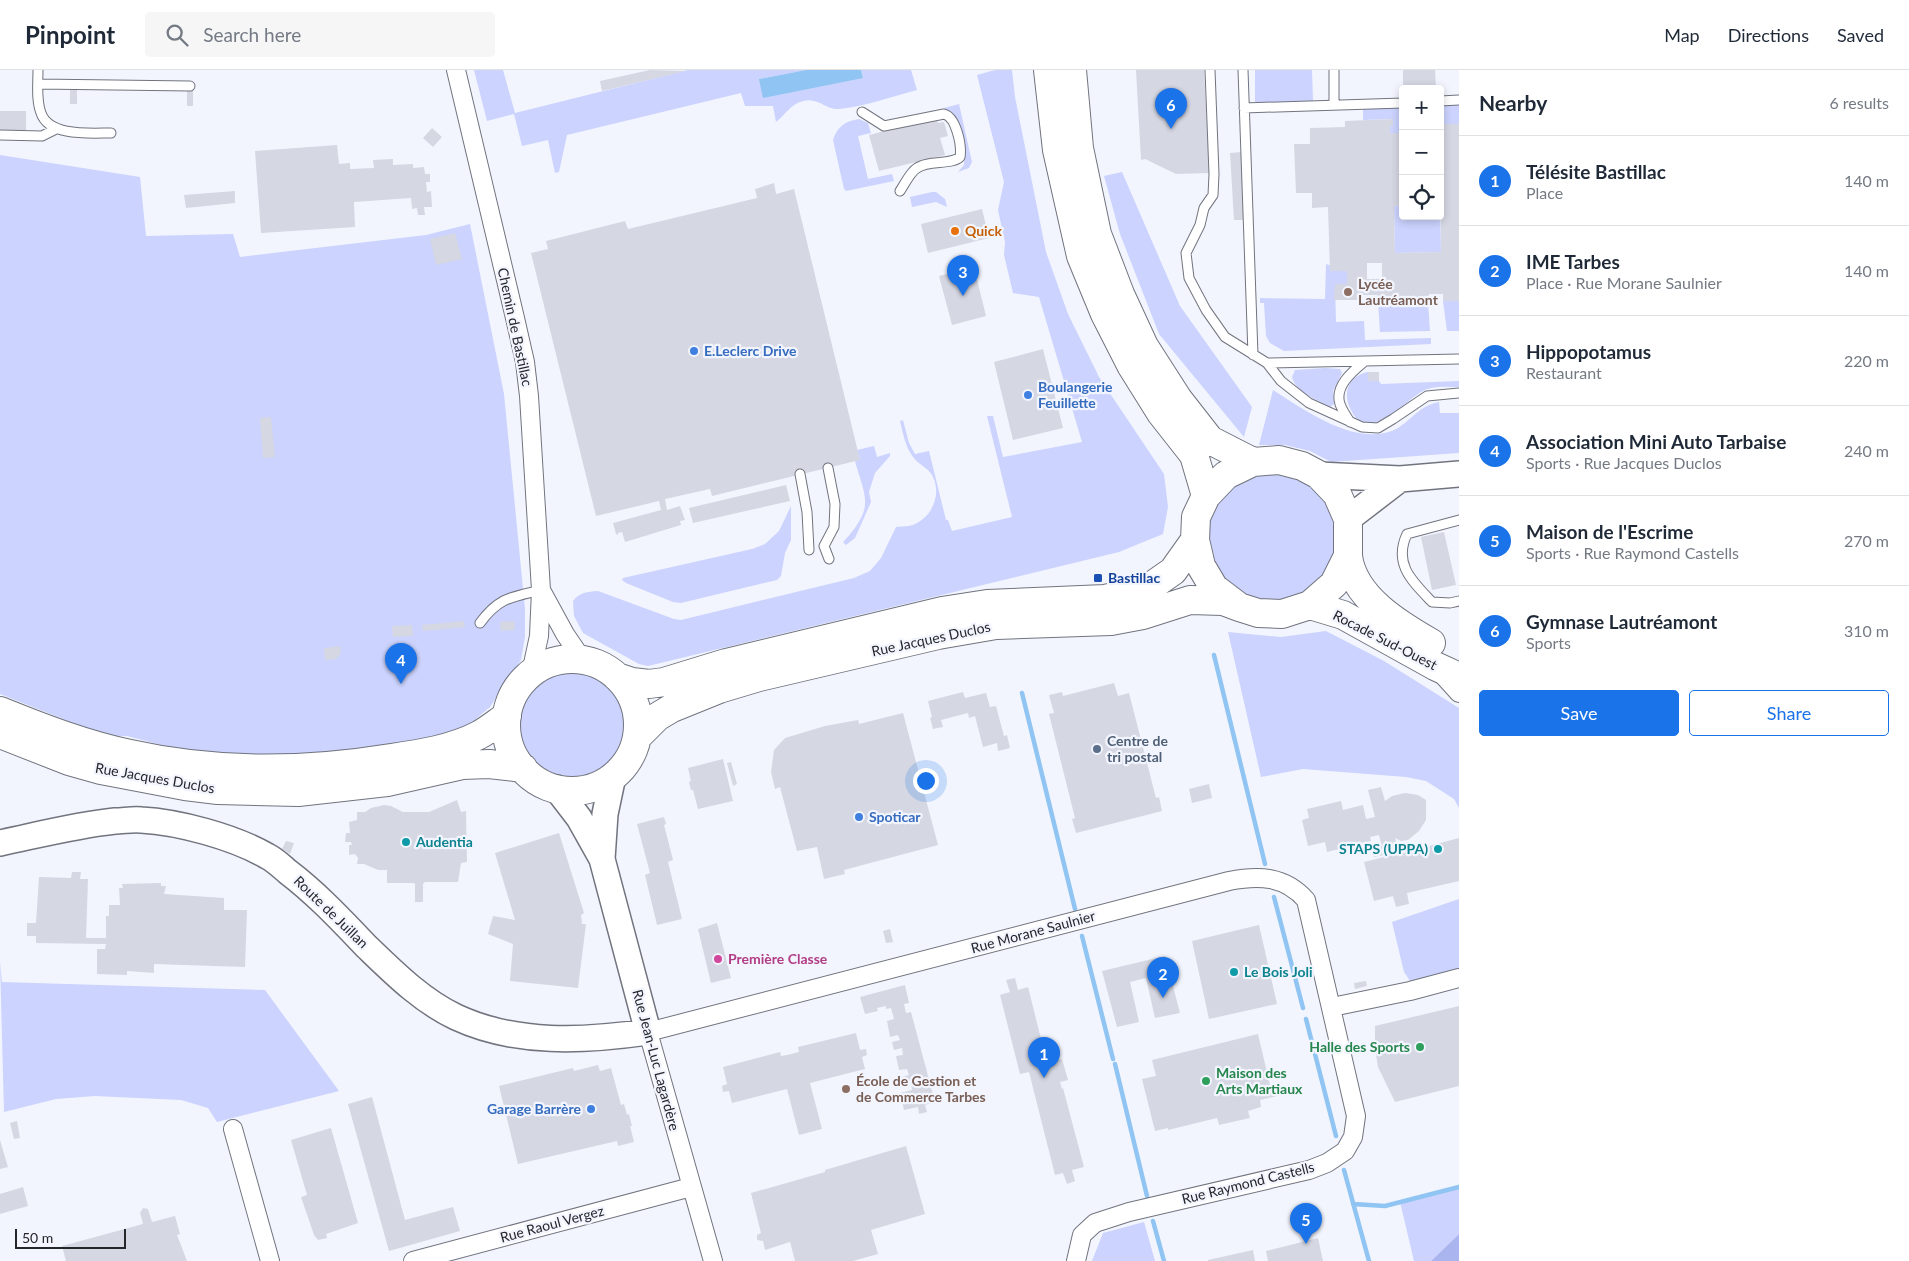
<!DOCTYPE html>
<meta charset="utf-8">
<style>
body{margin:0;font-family:Lato,sans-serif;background:#f6f6f7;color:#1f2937}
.controls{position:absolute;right:15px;top:15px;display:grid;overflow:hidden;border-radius:5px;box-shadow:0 2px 8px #0003}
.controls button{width:45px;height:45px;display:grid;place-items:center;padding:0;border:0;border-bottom:1px solid #e0e1e3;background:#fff;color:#1f2937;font:25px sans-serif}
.scale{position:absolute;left:15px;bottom:12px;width:111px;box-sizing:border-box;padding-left:5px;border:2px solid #25262a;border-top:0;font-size:14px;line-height:18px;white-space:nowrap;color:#25262a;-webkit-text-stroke:4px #f2f5fe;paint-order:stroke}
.you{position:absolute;left:925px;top:710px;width:18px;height:18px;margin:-12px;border:4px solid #fff;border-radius:50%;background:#1a73e8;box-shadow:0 0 0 8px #1a73e833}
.badge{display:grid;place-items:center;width:32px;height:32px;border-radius:50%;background:#1a73e8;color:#fff;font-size:16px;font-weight:700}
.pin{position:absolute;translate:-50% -41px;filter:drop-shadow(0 1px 2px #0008)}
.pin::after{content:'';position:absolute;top:26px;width:18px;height:15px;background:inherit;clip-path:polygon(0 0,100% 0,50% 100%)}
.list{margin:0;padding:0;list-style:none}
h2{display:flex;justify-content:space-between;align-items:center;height:65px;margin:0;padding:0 20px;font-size:21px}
h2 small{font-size:16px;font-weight:400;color:#747a83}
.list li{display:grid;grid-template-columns:32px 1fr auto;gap:15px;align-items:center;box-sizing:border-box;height:90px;padding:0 20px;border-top:1px solid #e0e1e3}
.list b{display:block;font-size:19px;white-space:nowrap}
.list p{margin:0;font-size:16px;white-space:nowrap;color:#747a83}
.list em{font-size:16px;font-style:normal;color:#747a83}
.actions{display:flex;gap:10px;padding:15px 20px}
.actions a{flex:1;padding:11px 0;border:1px solid #1a73e8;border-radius:5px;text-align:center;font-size:18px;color:#1a73e8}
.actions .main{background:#1a73e8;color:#fff}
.icon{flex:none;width:28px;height:28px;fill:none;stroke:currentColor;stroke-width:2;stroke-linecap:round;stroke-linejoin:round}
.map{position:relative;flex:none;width:1459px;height:1191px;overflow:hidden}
header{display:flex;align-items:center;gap:30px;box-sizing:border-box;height:70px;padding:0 25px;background:#fff;border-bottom:1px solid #e0e1e3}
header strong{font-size:24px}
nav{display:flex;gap:28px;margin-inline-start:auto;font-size:18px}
.search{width:350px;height:45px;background:#f6f6f7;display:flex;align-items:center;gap:12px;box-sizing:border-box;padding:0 18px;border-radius:5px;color:#747a83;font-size:19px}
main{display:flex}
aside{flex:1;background:#fff}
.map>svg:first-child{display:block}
</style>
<header>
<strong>Pinpoint</strong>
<div class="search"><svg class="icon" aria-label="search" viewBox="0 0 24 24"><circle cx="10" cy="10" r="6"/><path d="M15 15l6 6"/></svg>Search here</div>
<nav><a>Map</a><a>Directions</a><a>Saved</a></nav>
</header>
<main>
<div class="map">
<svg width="1459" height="1191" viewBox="0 0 1459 1191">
<rect width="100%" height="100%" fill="#f2f5fe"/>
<path fill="#cbd3fe" d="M474,0h29l12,43 173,-43h118l-47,9 104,-1 -2,-8h50l6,20c-23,6 -54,17 -78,19 -14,1 -20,-12 -36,-8 -12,3 -18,14 -27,21l-3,-16h-28l-4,-13 -174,42 -8,37 -4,1 -7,-33 -26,6 -8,-32 -27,7z
M995,0h17l3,27 31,155 22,62 31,63 65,97 4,33 -5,27 -44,18 -471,114 -9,-2 -56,-31 -9,-17 -1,-15c7,-9 14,-9 25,-10l76,28 7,1 173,-42 16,-7 11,-13 15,-31c6,-1 14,0 19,-3 18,-8 27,-31 17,-49 -5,-8 -14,-11 -19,-18 -8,-11 -10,-24 -13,-36l3,-1 6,23 6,11 14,-3 17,69h2l4,11 60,-14 -25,-101h6l10,41 79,-15 -43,-145 -26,-4 -9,-38 1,-13 -7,-32 6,-28 -27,-107z
M1255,0h57l1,31 -58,2z
M959,34l13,58 -3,6 -11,4 6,-7 1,-12 -6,-24 -6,-14 -9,-7z
M1459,35v19h-19v-18z
M1403,37v26h-13v-7l3,-1v-6l-30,1v-11z
M859,49l9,4 3,10 -13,3 10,43 24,-5 2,7 -48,10 -2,-2 -11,-49c4,-13 12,-19 26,-21z
M0,85l140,22 6,59 87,-2 7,23 186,-22 44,-11 34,170 21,215v28l-4,23 -31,47 -26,22 -14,5 -77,14 -71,7 -81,1 -52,-9 -42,-11h-21l-106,-42z
M1122,102l58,134 72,101 -8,30 -85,-103 -39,-100 -16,-58z
M932,122h4l9,7 2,8 -11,-5 -24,5 -2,-10z
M1403,135v11h37v-11l1,47 -46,1 -1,-47z
M1326,194l21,7v13h-12l1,38 28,-1 1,19 66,-2v6l-147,7 -14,-8 -4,-7 -2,-33h-4v-5l65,1z
M1443,231h16v30h-12z
M1428,232l2,29 -50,1 -2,-29z
M1325,298l15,1 2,4 -9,18 1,13 -4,3c-12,-7 -35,-15 -38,-30l3,-7z
M1368,302v8l11,1 2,3 78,-3v6c-12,0 -27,-2 -38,5 -14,8 -51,48 -66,25 -4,-7 -8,-13 -8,-21 -1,-13 9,-22 21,-24z
M1273,320c31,20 83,57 121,40 17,-8 22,-23 45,-28l1,11h19v40l-128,9 -21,-11 -25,-6h-26z
M874,376l3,11 13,-4v3l-15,17 -6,19 2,10 -16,36 -9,7 -3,-3c8,-8 22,-25 22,-38 1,-13 -7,-30 -10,-43l5,-2 -3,-9z
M1208 467a65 65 0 1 1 130 0a65 65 0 1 1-130 0Z
M791,436v34l-6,13 -4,23 -4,4 -96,23 -8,-1 -47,-19 -4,-3 1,-2 129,-29 13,-5 14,-13z
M1326,561l58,30 75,47v100l-5,-9 -28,-18 -20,-4 -103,-8 -42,8 -33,-145 53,5z
M516 655a55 55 0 1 1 110 0a55 55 0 1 1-110 0Z
M1459,829v70l-49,12 -6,-9 -12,-50z
M0,892l2,20 263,8 74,101 -122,31 -9,-14 -27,-8 -86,-4 -39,3 -52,13z
M1459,1116v48l-28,27h-17l-14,-59z
M1144,1152l11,39h-63l11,-28z"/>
<path fill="#aab5f0" d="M1459,1164v27h-28z"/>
<path fill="#90c4f2" d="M806,0h55l2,8 -100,20 -4,-19z"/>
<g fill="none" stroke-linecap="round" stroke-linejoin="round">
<path stroke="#90c4f2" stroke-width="4.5" d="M1214,585l51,209
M1022,623l53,216
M1274,827l29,111
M1082,866l31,123
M1306,949l30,117
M1115,994l32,132
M1344,1100l25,91
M1353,1134l32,2 74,-19
M1153,1151l11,40"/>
</g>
<path fill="#d5d7e3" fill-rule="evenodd" d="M650,0l36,1 -84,20 -2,-10z
M1136,0h68l6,103 -34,1 -31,-15 -4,1z
M1403,0h32l1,19h-33z
M70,18h7v16h-7z
M187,21h6v15h-6z
M0,41h26v20h-26z
M936,48l2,5 6,-1 4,14 -8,2 5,17 -66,16 -10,-36z
M1393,49v7h-3v7h13v72l-9,1 1,47 46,-1 -1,-128h19v177h-16v-7h-14l-1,8 -50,1v-8h-19v5h-25l1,-16h12v-13h-17l-2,-64 -16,1v-15h-16l-2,-49h16v-16l35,-1v-6zM1367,193h15v16h-15z
M432,58l10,9 -9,10 -10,-9z
M337,75l2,19 11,-1v6l24,-1 -1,-8 20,-1v6l20,-1v4l11,-1 1,7h5v8h-4l1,10 4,-1 1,16h-8l1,8h-7l-1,-7 -5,1 -1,-11 -57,4 1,25 -94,6 -6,-82z
M1242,82l4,68h-12l-4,-67z
M774,113l2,11 18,-5 66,271 -148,36 -2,-7 -45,10 2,11 13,-4 5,14 -5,1 1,4 -56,17 -3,-10 -4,1v2l-2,-1 -3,-11 48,-13 -2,-9 -63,15 -65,-263 17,-4 -2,-8 79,-20 3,8 129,-31 -2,-9z
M235,121v12l-49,5 -2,-13z
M982,139l7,29 -61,15 -7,-29z
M455,163l7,26 -26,6 -6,-26z
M974,197l12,49 -34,9 -13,-49z
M1043,279l20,79 -50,12 -19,-78z
M1368,302h11v9h-11z
M271,347l4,40 -12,1 -3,-40z
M786,415l4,16 -97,22 -4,-15z
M1444,462l12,53 -24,5 -11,-53z
M464,551l1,6 -42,4 -1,-6z
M514,551l1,9 -14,1 -1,-9z
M412,555l1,11 -20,1 -1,-11z
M340,576l1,7 -5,6 -11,1 -1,-12z
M1114,613l4,13 11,-3 27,105 3,-1 3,14 -86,22 -4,-14 3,-1 -26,-104 5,-1 -5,-18 13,-3 1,4z
M963,622l2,6 21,-5 4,14 6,-1 8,30 3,-1 3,13 -12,3 -1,-8 -14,4 -8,-31 -6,2 -1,-5 -27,7 2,7 -10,2 -3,-11 2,-1 -4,-16z
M903,643l35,132 -94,25 1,4 -21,5 -7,-32 -20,4 -17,-64 -5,2 -4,-17 3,-22 11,-12 40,-12 33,-6 1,4z
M723,689l10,42 -35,8 -5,-19h-2l-2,-8 2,-1 -3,-13z
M731,692l6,22 -4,2 -6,-23z
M1209,714l3,14 -20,5 -3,-14z
M1381,717l4,14 7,-5 13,-3 13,2 8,5v20l-7,11 -11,9 -7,1 -6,-3 4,16 60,-16v43l-52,12 2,11 -13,3 -3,-11 -19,5 -10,-39 20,-5v-2l-10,2 -3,-12 10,-2 -2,-8 -9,2 1,4 -44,11 -2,-10 -17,4 -6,-26 7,-2 -2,-9 34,-8 2,9 20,-5 3,14 9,-2 -7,-27z
M457,730l4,12 5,-1 1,51 -6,1 -3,19h-33l-2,2v18h-8v-18l-2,-1h-26v-13h-9l-14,-6h-7l1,-6 -3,-4 -6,1v-10h3l-1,-3h-6l1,-9h4l-1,-11 8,-2v-8h8l6,-4 13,-3 7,1 12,6h26z
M664,747l2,7 -2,1 9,35 -5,2 14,57 -25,6 -12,-50 5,-2 -13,-49z
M559,763l25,80 -3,2 1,9h4l-8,64 -68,-7 3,-37 -25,-10 5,-18 22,4 -20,-67z
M286,771l8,2 -4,11 -8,-5z
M72,802h9l-1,7h8l-2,59h20v-22h3v-11h11l-1,-17h4l-1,-4 39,-1v3h5l-2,8 60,4v12h23l-2,57 -91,-3v9l-27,-2v4l-30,-1v-25h8l1,-5 -70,-1v-7h-9v-13h9l3,-46 32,1z
M717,853l14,55 -20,5 -13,-54z
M1259,855l18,79 -68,15 -17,-78z
M890,859l3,13 -7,1 -3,-12z
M1165,886l15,57 -25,5 -9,-40 -16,4 9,40 -22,5 -15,-56z
M1015,908l3,12 10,-3 19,76 15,-4 6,21 -8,2 2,7 1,-1 21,79 -12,3 3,11 -8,3 -4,-11 -8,2 -26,-103 -9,2 -20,-79 10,-3 -4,-12z
M1366,911l1,5 -12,3 -1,-6z
M905,915l4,18 -5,1 2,9 5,-1 24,90 -10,3 2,7 -8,2 -1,-7 -14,3 -4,-17 12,-3 -1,-7 -7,2 -2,-8 7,-2 -2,-6 -8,1 -3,-14 7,-1 -1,-7 -8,2 -2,-8 8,-2 -2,-5 -8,2 -3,-16 7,-2 -3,-11 -5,1v-3l-9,2 1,3 -13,3 -5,-17z
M1459,936v80l-64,16 -17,-35 -3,-18v-23z
M856,963l4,17 6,-1 1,6 -5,2 3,12 -55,14 12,46 -23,6 -12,-46 -55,14 -3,-12 -6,1 -1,-6 5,-2 -4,-17 57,-15 1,4 6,-1 12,-3 -1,-5z
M1258,964l12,51 4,-1 3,12 -17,4 1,7 -13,4 2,7 -31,7 -2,-7 -49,12v-2l-13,3 -13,-52 14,-3 -4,-16z
M598,995l2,6 11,-3 10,37 3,-1 3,11 2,-1 3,12h-2l4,16 -16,4 -1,-5 -99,23 -19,-78 74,-18 1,3z
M372,1027l33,123 48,-13 7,24 -71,20 -41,-147z
M17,1051l3,17 -6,1 -4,-16z
M331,1058l27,95 -32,11 1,4 -9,2 -4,-5 -13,-38 6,-2 -16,-55z
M0,1070l8,27 -8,2z
M906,1076l19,68 -54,16 7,24 -25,7h-58l-5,-19 -25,8 -2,-9 -6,-1v-5l4,-2 -10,-40 74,-21v-2z
M23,1117l5,19 -28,8v-20z
M143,1138l5,1 4,13 23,-6 5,18 -3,1 10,26h-121l-4,-15 81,-22 -3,-11z
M1318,1168l5,23h-55l-2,-10z
M1253,1180l2,11h-47v-1z"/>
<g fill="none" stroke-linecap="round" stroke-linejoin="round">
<defs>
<path id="lane" d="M38,0c0,14 -2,30 3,43 8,24 50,20 70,20
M1210,0l4,104 -1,21 -9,13 -4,17 -14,28 3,25 17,32 19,27 42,26 14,18 28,22 53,24 16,1 15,-9 34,-23 32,-3
M1243,0l10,285
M38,14l152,2
M1440,31l19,-1
M1334,35v-35
M1244,38l159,-5
M862,42l22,14 60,-12c12,3 18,31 16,43 -8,8 -32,3 -43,11 -7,4 -12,16 -17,23
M0,65l42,1 14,-7
M1267,293l192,-4
M1350,352c-4,-6 -8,-12 -10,-18 -6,-18 13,-33 25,-43
M828,398l7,36 -1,23 -10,19 5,13
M800,404l7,38 2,38
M1459,450l-52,14c-14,30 5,47 25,68l18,1 9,-2
M480,553c19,-26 32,-26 61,-33"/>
<path id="street" d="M456,0l59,248 10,44 4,34 12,194 -2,46 -8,37
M541,520l24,44 17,25
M1440,602l19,21
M1332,937l78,-16 49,-13
M233,1059l37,132
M413,1191l278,-74
M713,1191l-65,-229 581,-151c30,-6 56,-5 77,19l50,216 -3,21 -8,14 -18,12 -18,7 -180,42 -34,11 -13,12 -6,26"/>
<path id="secondary" d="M1319,405l81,4 59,-5
M1348,449l52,-40
M0,773c38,-8 76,-18 115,-22 8,0 18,-2 26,-1 38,2 93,17 126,36 8,4 14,10 21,16 29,22 54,49 79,75 27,26 55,54 89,70 60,28 128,24 192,15l-46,-173 -23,-41 -23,-30
M602,789l3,-45 8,-38"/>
<path id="primary" d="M1048,0l9,80 24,106 24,58 26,51 30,48 33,42 12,41
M1072,0l7,78 18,86 23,60 24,52 34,53 32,41 43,22
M1348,486c5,41 50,68 83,87
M1310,535l33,10 92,51 24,11
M506 655a66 66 0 1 1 132 0a66 66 0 1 1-132 0Z
M617,607l15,5 17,2 15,-2 62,-19 216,-52 45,-7 118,-5 27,-6 21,-8 20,-14 22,-31
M0,641c42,17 86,34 130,43 85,19 175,18 261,4 29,-4 61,-9 88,-23 9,-5 19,-13 28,-19
M0,664l69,27 32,9 84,16 33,4 80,2 89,-10 75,-17 27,-1 34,4
M637,667l20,-20 15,-9 47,-19 40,-12 179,-42 58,-10 115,-4 32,-6 47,-15 33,1 16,6 19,6 24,1 28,-9 24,-21 14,-28v-37l-11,-25 -18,-19 -17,-9 -23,-6 -26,2 -27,13 -20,21 -10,21 -1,23 6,26 13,22 25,19"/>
</defs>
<use href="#lane" stroke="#71747e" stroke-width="11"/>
<use href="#street" stroke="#71747e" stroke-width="20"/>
<use href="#secondary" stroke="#71747e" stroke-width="28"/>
<use href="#primary" stroke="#71747e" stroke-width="30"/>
<use href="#lane" stroke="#fff" stroke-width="9"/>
<use href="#street" stroke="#fff" stroke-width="18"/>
<use href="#secondary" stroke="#fff" stroke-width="25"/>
<use href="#primary" stroke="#fff" stroke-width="28"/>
</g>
<circle fill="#e8710a" stroke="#f2f5fe" stroke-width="2" cx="955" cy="161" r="5"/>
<g fill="#8d6e63" stroke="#f2f5fe" stroke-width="2">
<circle cx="1348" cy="222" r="5"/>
<circle cx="846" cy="1019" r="5"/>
</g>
<g fill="#3f7fe0" stroke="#f2f5fe" stroke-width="2">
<circle cx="694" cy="281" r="5"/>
<circle cx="1028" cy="325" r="5"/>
<circle cx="859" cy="747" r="5"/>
<circle cx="591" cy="1039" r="5"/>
</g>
<rect fill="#1a4fb4" stroke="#f2f5fe" stroke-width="2" x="1093" y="503" width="10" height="10" rx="2.5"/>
<circle fill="#5c6f8a" stroke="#f2f5fe" stroke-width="2" cx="1097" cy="679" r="5"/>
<g fill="#0f9aa8" stroke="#f2f5fe" stroke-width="2">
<circle cx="406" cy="772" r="5"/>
<circle cx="1438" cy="779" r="5"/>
<circle cx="1234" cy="902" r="5"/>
</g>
<circle fill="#d1479c" stroke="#f2f5fe" stroke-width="2" cx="718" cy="889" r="5"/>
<g fill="#2e9e5b" stroke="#f2f5fe" stroke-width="2">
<circle cx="1420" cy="977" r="5"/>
<circle cx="1206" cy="1011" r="5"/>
</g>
<g text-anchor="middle" stroke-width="4.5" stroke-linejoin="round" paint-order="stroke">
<g font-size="14" font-weight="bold" fill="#c56008" stroke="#f2f5fe" text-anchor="start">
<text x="965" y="166">Quick</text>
</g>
<g font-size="14" font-weight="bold" fill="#785e54" stroke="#f2f5fe" text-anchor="start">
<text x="1358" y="219">Lycée<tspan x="1358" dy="16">Lautréamont</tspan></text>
<text x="856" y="1016">École de Gestion et<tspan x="856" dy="16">de Commerce Tarbes</tspan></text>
</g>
<g font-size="14" fill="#25262a" stroke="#f2f5fe">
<text transform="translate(515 257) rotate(78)" y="5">Chemin de Bastillac</text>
<text transform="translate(931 569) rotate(-12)" y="5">Rue Jacques Duclos</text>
<text transform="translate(1385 570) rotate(27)" y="5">Rocade Sud-Ouest</text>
<text transform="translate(155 708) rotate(10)" y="5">Rue Jacques Duclos</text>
<text transform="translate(331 842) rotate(44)" y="5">Route de Juillan</text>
<text transform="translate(1033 862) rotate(-15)" y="5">Rue Morane Saulnier</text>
<text transform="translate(656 990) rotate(75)" y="5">Rue Jean-Luc Lagardère</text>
<text transform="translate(1248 1113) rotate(-14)" y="5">Rue Raymond Castells</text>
<text transform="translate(552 1154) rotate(-15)" y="5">Rue Raoul Vergez</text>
</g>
<g font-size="14" font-weight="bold" fill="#366cbe" stroke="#f2f5fe" text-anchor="start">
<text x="704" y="286">E.Leclerc Drive</text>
<text x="1038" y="322">Boulangerie<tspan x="1038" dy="16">Feuillette</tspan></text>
<text x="869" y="752">Spoticar</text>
<text x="581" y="1044" text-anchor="end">Garage Barrère</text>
</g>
<g font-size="14" font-weight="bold" fill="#164399" stroke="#f2f5fe" text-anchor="start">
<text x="1108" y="513">Bastillac</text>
</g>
<g font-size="14" font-weight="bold" fill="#4e5e75" stroke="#f2f5fe" text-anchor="start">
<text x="1107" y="676">Centre de<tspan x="1107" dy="16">tri postal</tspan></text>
</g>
<g font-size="14" font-weight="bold" fill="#0d838f" stroke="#f2f5fe" text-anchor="start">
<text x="416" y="777">Audentia</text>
<text x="1428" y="784" text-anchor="end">STAPS (UPPA)</text>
<text x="1244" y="907">Le Bois Joli</text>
</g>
<g font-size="14" font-weight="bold" fill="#b23c85" stroke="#f2f5fe" text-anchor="start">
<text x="728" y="894">Première Classe</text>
</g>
<g font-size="14" font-weight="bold" fill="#27864d" stroke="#f2f5fe" text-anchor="end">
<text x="1410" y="982">Halle des Sports</text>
<text x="1216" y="1008" text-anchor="start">Maison des<tspan x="1216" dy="16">Arts Martiaux</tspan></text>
</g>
</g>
</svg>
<div class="controls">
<button>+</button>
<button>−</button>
<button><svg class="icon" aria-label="locate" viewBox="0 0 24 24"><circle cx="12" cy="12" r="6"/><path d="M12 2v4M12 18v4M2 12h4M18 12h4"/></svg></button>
</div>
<div class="scale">50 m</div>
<div class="you"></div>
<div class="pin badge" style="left:1044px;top:1008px">1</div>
<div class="pin badge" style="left:1163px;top:928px">2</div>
<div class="pin badge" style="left:963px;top:226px">3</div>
<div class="pin badge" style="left:401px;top:614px">4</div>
<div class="pin badge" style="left:1306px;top:1174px">5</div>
<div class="pin badge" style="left:1171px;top:59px">6</div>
</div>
<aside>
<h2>Nearby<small>6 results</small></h2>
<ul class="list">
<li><span class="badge">1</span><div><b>Télésite Bastillac</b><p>Place</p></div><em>140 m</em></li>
<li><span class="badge">2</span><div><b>IME Tarbes</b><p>Place · Rue Morane Saulnier</p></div><em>140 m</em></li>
<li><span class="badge">3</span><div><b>Hippopotamus</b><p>Restaurant</p></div><em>220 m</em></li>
<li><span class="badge">4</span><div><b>Association Mini Auto Tarbaise</b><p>Sports · Rue Jacques Duclos</p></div><em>240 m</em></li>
<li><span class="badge">5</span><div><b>Maison de l'Escrime</b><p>Sports · Rue Raymond Castells</p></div><em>270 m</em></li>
<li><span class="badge">6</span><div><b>Gymnase Lautréamont</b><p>Sports</p></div><em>310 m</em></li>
</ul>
<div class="actions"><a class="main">Save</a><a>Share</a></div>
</aside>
</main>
